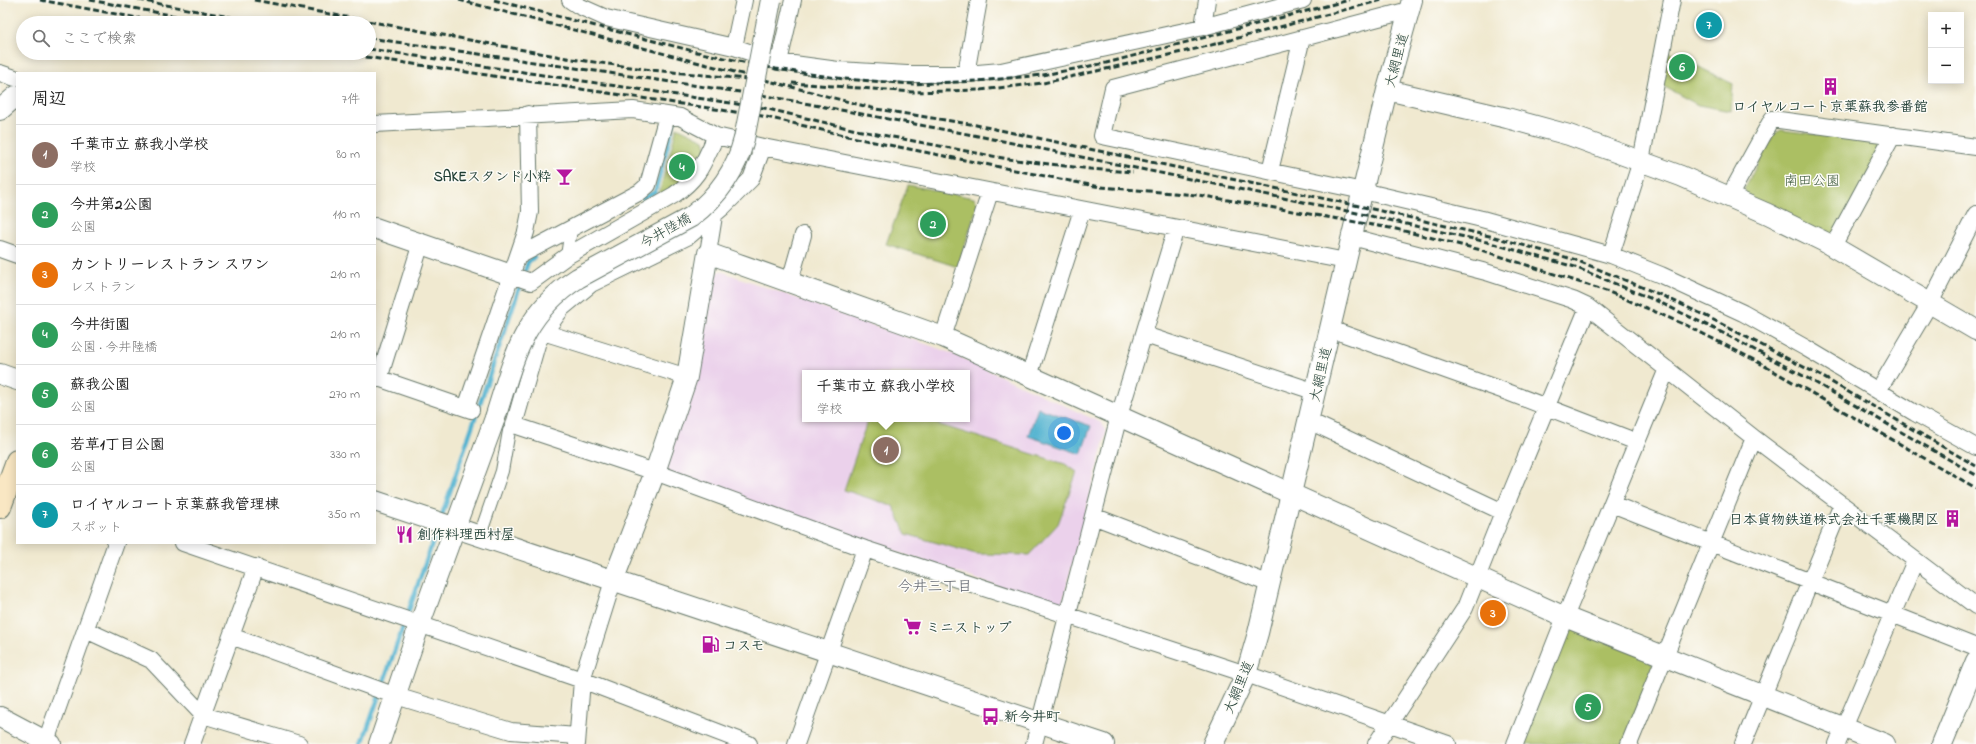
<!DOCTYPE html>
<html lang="ja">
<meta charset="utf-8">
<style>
body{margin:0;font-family:"Indie Flower","Klee One",sans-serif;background:#f2f2f2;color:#222}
.controls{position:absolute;right:12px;top:12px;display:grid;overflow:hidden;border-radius:0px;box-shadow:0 2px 10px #0003}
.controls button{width:36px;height:36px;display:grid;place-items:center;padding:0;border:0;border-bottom:1px solid #e0e0e0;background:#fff;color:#222;font:20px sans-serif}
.you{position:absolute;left:1064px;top:433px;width:14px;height:14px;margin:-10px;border:3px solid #fff;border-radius:50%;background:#1a73e8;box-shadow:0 0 0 6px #1a73e833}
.badge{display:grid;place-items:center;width:26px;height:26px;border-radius:50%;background:#2563eb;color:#fff;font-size:13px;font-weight:700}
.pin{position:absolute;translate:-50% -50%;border:2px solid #fff;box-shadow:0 1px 4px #0006}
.popup{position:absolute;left:802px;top:370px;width:168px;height:52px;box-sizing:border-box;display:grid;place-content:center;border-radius:0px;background:#fff;filter:drop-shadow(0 1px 3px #0005);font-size:13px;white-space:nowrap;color:#767676}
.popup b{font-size:15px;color:#222}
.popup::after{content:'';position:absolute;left:50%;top:100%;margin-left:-8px;border:8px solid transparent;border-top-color:#fff}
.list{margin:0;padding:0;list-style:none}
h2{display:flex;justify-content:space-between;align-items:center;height:52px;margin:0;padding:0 16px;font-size:17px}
h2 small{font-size:13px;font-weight:400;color:#767676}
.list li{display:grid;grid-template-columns:26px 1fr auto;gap:12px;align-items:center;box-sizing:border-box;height:60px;padding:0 16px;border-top:1px solid #e0e0e0}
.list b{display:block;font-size:15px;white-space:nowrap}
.list p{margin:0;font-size:13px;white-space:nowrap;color:#767676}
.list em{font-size:13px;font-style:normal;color:#767676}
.icon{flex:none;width:22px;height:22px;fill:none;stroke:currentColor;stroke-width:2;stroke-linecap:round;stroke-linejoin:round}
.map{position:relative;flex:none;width:1976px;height:744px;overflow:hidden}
.search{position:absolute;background:#fff;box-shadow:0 2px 10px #0003;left:16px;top:16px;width:360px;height:44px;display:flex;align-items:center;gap:10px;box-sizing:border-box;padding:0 14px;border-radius:22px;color:#767676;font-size:15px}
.panel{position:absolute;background:#fff;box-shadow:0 2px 10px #0003;left:16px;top:72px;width:360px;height:472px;border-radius:0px}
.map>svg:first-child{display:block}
</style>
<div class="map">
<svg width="1976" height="744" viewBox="0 0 1976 744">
<rect width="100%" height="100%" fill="#fdfcf7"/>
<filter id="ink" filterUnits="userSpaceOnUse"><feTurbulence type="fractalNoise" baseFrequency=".025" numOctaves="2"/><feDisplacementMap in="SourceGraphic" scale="8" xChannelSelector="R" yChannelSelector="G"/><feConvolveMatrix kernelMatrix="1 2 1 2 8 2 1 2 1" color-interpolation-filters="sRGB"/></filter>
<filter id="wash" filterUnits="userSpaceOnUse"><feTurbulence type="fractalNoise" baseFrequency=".012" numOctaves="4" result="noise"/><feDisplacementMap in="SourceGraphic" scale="16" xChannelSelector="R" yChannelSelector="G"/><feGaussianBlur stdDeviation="0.9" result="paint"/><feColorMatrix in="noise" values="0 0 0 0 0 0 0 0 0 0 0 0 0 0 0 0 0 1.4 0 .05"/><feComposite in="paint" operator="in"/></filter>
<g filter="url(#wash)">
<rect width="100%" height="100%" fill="#f0e9d0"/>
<path fill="#ebd1eb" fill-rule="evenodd" d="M720,271l231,82 151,70 4,10 -43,168 -5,6 -390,-133 -4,-7 48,-191zM805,373h162v46h-162z"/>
<path fill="#abbf63" stroke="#657e4c" d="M1667,51l66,33 -2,27 -33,-6 -37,-20z
M677,127l27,13 3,10 -19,33 -31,18z
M1781,130l98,12 4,8 -47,82 -9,6 -80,-40 -3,-9 30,-55z
M908,185l66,13 4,6 -20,63 -72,-23z
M868,419h53l144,45 12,8 -19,52 -29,31 -53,-1 -70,-20 -13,-28 -49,-16z
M1575,629l75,30 4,10 -30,75h-101l43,-112z"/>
<path fill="#52b3d0" stroke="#387882" d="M1038,408l53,18 -10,28 -53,-18z"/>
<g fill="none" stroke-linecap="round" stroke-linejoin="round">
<path stroke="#52b3d0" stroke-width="4.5" d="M643,198l12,-6 19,-70
M441,518l87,-256 6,-5
M362,744l76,-217"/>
</g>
</g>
<g filter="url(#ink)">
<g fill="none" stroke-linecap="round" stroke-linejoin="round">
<defs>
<path id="pedestrian" d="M567,256l4,-27
M480,535l22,-64 7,-40 5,-6"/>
<path id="minor" d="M570,0l9,6 27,12 128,29 45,15 59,8 69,4h59l35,-3 202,-44 100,-27
M1409,10l-296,78 -11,48 261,55 119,28 129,36 50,20 82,38 63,35 109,65 61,34
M1203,27l4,-27
M734,47l10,-47
M779,62l14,-62
M0,73l15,5
M966,74l13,-74
M375,124l258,-14 47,7 36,19 47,11 583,114
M763,147l-12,32 -29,29 -33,28 -98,48 -29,24 -24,33 -24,84 141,47 210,77 381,125 202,70
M1270,171l32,-133
M1729,197l43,-78 204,28
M1352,237l134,35 87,28 15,7 166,131 222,168
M1833,246l60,-111
M0,249l17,6
M708,253l6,-37
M1611,255l30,-94 31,-161
M519,256l121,-64 8,-7 19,-69
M511,275l20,7 36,-26 107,-61c26,-18 29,-32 42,-59
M790,281l13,-46
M1330,329l180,64 127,49
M543,332l144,45
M1145,335l171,57
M943,337l47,-145
M1029,376l53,-166
M375,377l96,33
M379,379l42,-136
M1878,391l52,-88 46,-89
M466,408l60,-176 4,-20 -2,-98
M1309,421l194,91
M1612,504l364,143
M1093,516l177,68
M183,543l399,137 167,64
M86,630l65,30 52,55 96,29
M231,636l165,60 115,35 66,5
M45,744l71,-201
M192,744l64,-177
M577,744l5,-64 31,-99
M796,744l69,-195
M1034,744l85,-328 57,-188
M1376,744l89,-136 38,-96 85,-205
M1515,744l50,-127 102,-248
M1629,744l125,-306
M1743,744l99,-240
M1837,744l78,-183"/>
<path id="tertiary" d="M1387,90l120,28 62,17 112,41 87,38 57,28 151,88
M0,110l16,-14
M375,228l136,47
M0,374l17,6
M375,501l729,243
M613,581l42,-109 32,-95 21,-124 235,84 622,280 320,127
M0,717l51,27
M379,744l40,-118 76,-208
M1213,744l33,-70 12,-41 101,-427 28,-116 25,-90
M1942,744l34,-83"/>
<path id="secondary" d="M0,507l17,-46"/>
</defs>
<use href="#pedestrian" stroke="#68796b" stroke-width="14"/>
<use href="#minor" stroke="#68796b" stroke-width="18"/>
<use href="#tertiary" stroke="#68796b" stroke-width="22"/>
<use href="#secondary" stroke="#68796b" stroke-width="24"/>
<use href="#pedestrian" stroke="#fff" stroke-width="12"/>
<use href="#minor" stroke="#fff" stroke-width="16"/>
<use href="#tertiary" stroke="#fff" stroke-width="20"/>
<use href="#secondary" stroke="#f9e7c3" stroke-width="22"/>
<path stroke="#1f3d34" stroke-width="3" stroke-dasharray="6 3" stroke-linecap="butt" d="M40,0l125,23
M90,0l123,23
M139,0l123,23
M254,0l318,59 79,11 96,9
M459,0l417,109 100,16 383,81 135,31 82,23 85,35 43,20 117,61 155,90
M494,0l203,52 79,17 68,10 69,5 65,-3 65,-6 63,-12 243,-63
M369,38l398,58 211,40 379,77 130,29 88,25 82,34 64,31 88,47 167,96
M369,49l395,59 92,22 152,29 82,10 43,3
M339,53l423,63 107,25 231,46 98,8 100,17 98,17 85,21 128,42 79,34 70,36 218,126
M792,83l121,9 67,-2 63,-7 157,-35 182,-48"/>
<defs>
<path id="tertiary-bridge" d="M495,418c19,-59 27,-104 83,-140l113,-61c26,-20 45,-46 53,-78l27,-139"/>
</defs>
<use href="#tertiary-bridge" stroke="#68796b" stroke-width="22" stroke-linecap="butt"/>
<use href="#tertiary-bridge" stroke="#fff" stroke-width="20"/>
</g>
</g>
<defs>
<symbol id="building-bare" viewBox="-9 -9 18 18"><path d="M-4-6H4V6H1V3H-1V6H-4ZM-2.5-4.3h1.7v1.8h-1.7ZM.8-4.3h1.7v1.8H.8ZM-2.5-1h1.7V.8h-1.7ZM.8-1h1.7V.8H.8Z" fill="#b5179e" stroke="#fdfcf7" stroke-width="2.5" paint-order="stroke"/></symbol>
<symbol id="bar-bare" viewBox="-9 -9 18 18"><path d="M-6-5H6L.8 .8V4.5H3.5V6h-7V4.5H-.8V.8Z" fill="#b5179e" stroke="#fdfcf7" stroke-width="2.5" paint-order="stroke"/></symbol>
<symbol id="restaurant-bare" viewBox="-9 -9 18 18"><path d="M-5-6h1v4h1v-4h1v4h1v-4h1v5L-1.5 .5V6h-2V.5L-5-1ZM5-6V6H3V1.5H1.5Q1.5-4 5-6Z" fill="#b5179e" stroke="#fdfcf7" stroke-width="2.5" paint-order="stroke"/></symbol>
<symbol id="supermarket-bare" viewBox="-9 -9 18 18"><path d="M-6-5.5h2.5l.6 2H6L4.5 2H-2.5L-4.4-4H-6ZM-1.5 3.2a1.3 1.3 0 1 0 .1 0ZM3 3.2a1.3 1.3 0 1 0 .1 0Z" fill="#b5179e" stroke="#fdfcf7" stroke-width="2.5" paint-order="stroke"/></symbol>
<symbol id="fuel-bare" viewBox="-9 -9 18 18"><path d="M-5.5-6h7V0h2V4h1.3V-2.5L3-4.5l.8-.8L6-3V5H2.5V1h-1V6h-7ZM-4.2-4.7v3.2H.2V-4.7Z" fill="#b5179e" stroke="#fdfcf7" stroke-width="2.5" paint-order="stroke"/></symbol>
<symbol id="bus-bare" viewBox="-9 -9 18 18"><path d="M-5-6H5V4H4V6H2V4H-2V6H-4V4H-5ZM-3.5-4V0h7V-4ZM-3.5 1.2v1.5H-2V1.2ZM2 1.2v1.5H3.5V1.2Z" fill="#b5179e" stroke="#fdfcf7" stroke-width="2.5" paint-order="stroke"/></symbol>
</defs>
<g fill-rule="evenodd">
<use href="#building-bare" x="1818" y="74" width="25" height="25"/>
<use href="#bar-bare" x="552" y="164" width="25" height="25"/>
<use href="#building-bare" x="1940" y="506" width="25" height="25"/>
<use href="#restaurant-bare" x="392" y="522" width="25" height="25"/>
<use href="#supermarket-bare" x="900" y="614" width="25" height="25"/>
<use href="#fuel-bare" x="698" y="632" width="25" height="25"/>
<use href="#bus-bare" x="978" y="704" width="25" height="25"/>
</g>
<g text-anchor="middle" stroke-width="3" stroke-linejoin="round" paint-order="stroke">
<g font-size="14" fill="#1f3d34" stroke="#fdfcf7">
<text transform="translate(1396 60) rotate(-75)" y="5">大網里道</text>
<text transform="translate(665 230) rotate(-29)" y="5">今井陸橋</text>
<text transform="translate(1320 374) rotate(-77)" y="5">大網里道</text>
<text transform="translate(1238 687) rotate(-67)" y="5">大網里道</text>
</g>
<g font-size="14" font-weight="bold" fill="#1f3d34" stroke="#fdfcf7" text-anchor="start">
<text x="1830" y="111" text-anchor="middle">ロイヤルコート京葉蘇我参番館</text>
<text x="551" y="181" text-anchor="end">SAKEスタンド小粋</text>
<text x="1939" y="524" text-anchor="end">日本貨物鉄道株式会社千葉機関区</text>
<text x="417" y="539">創作料理西村屋</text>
<text x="926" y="632">ミニストップ</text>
<text x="723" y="650">コスモ</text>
<text x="1004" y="721">新今井町</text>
</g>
<g font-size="14" fill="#425e40" stroke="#fdfcf7">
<text x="1812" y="185">南田公園</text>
</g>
<g font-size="15" fill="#60656e" stroke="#fdfcf7">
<text x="935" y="591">今井三丁目</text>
</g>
</g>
</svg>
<div class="controls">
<button>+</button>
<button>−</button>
</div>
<div class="you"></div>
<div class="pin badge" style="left:886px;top:450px;background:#8d6e63">1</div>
<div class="popup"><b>千葉市立 蘇我小学校</b>学校</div>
<div class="pin badge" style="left:933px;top:224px;background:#2e9e5b">2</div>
<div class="pin badge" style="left:1493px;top:613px;background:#e8710a">3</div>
<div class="pin badge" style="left:682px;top:167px;background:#2e9e5b">4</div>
<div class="pin badge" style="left:1588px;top:707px;background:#2e9e5b">5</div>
<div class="pin badge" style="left:1682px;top:67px;background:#2e9e5b">6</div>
<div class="pin badge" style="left:1709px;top:25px;background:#0f9aa8">7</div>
<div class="search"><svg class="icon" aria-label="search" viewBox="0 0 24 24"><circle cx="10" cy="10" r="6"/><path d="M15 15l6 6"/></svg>ここで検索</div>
<section class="panel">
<h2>周辺<small>7件</small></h2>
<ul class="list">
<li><span class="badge" style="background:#8d6e63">1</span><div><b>千葉市立 蘇我小学校</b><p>学校</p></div><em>80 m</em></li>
<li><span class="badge" style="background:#2e9e5b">2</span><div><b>今井第2公園</b><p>公園</p></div><em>110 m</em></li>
<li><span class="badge" style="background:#e8710a">3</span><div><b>カントリーレストラン スワン</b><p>レストラン</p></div><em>210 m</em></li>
<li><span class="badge" style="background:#2e9e5b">4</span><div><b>今井街園</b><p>公園 · 今井陸橋</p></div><em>210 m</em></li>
<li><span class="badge" style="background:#2e9e5b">5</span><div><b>蘇我公園</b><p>公園</p></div><em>270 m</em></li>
<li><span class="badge" style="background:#2e9e5b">6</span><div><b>若草1丁目公園</b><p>公園</p></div><em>330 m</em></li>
<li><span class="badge" style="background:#0f9aa8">7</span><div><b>ロイヤルコート京葉蘇我管理棟</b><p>スポット</p></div><em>350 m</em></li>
</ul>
</section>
</div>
